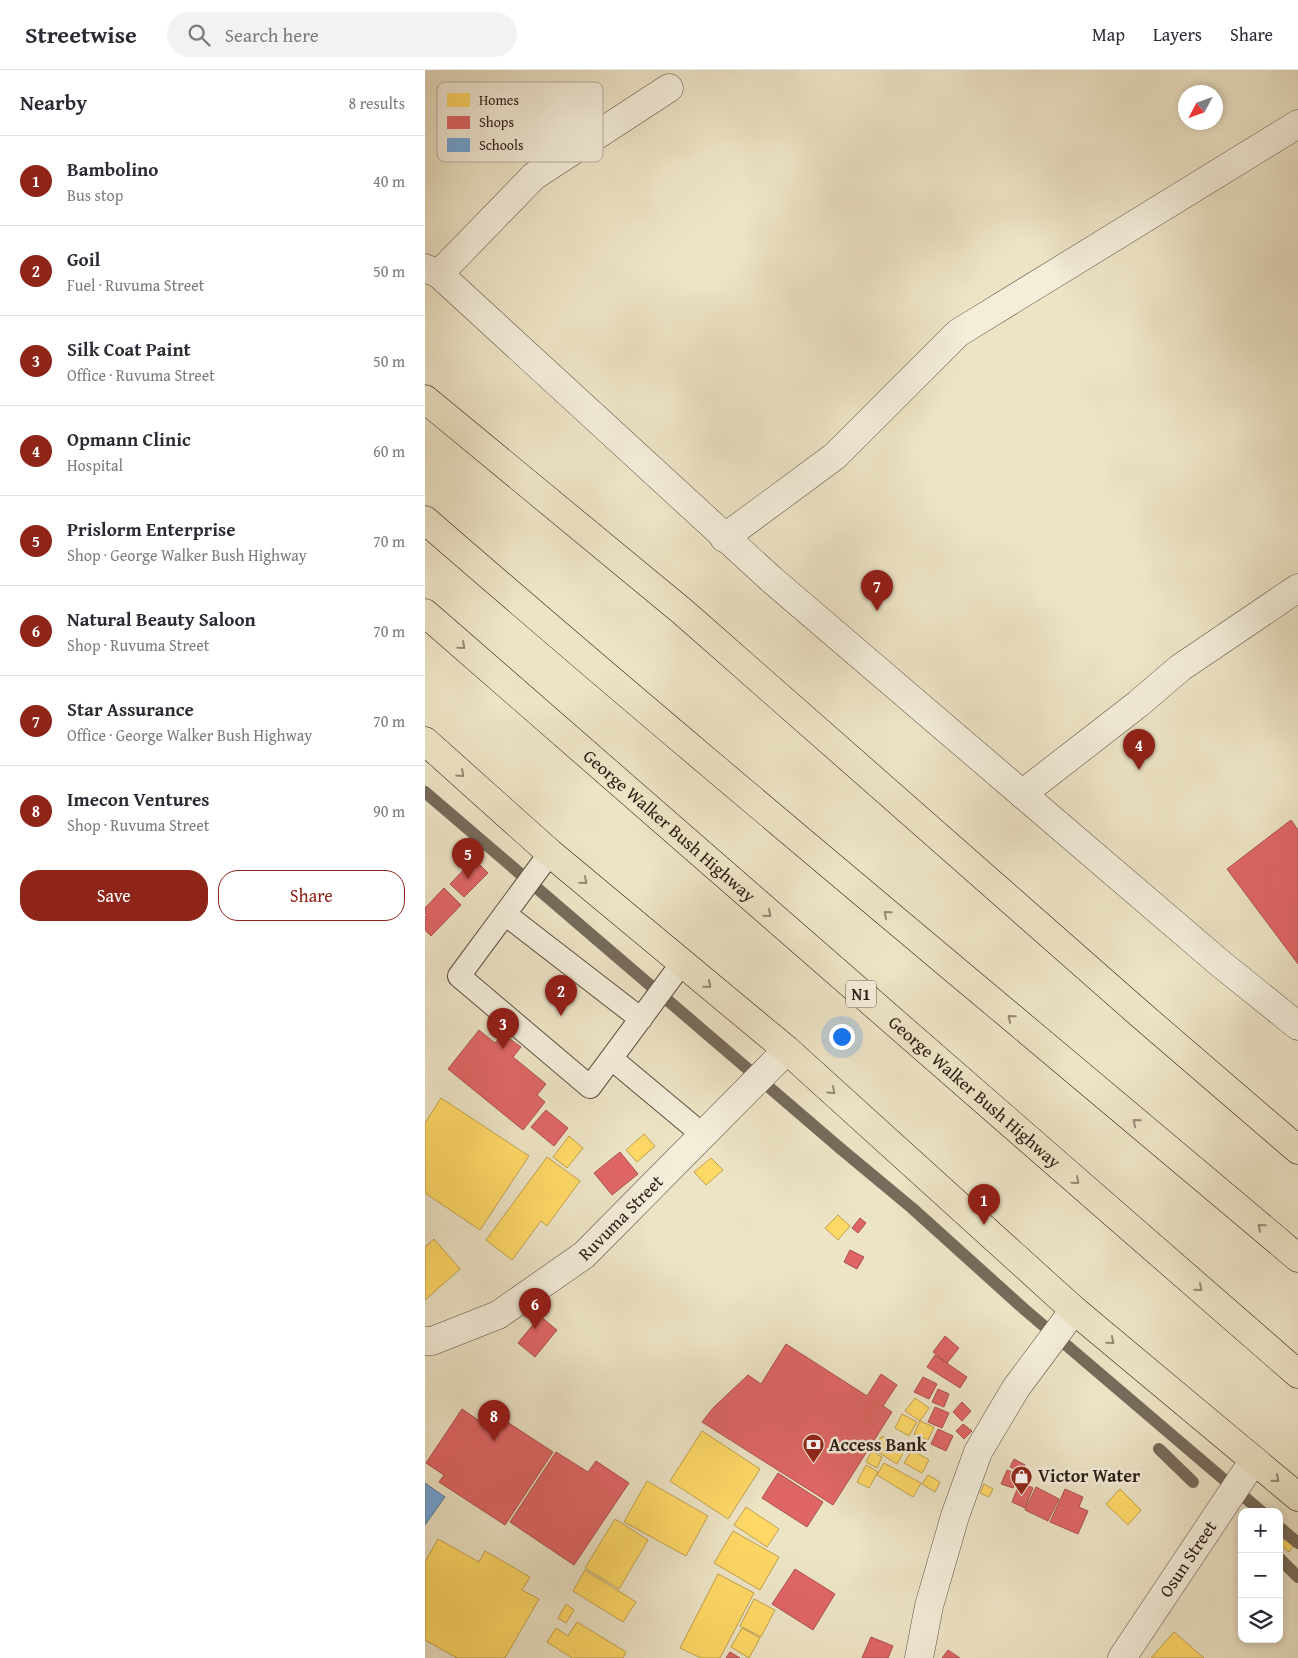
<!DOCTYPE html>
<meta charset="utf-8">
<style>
body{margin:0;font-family:"Gentium Book Plus",serif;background:#f2f2f3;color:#2b2b33}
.controls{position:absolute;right:15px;bottom:15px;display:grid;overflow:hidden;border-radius:10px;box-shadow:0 2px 8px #0003}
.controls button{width:45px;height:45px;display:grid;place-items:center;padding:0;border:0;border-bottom:1px solid #e1e1e2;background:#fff;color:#2b2b33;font:25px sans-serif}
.compass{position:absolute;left:753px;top:15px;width:45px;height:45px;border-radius:50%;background:#fff;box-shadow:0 2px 8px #0003;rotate:229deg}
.you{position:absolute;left:416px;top:966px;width:18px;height:18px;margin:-12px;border:4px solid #fff;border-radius:50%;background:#1a73e8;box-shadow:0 0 0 8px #1a73e833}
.badge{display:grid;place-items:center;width:32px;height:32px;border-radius:50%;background:#8f2418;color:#fff;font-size:16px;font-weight:700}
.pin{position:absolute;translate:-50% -41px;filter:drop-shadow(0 1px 2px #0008)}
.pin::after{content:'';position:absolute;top:26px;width:18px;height:15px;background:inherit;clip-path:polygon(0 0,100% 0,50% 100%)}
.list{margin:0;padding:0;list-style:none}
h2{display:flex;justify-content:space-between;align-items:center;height:65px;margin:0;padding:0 20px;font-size:21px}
h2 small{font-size:16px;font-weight:400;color:#7c7c81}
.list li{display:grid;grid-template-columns:32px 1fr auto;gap:15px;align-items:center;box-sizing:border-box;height:90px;padding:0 20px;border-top:1px solid #e1e1e2}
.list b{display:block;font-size:19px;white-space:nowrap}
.list p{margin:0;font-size:16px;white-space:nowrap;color:#7c7c81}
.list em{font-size:16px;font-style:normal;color:#7c7c81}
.actions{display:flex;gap:10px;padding:15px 20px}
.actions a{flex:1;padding:11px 0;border:1px solid #8f2418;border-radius:20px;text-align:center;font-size:18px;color:#8f2418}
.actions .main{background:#8f2418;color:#fff}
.icon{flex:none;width:28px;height:28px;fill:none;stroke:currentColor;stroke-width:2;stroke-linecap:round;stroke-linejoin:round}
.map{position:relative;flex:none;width:873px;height:1588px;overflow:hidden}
header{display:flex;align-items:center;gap:30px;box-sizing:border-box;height:70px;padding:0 25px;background:#fff;border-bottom:1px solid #e1e1e2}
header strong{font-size:24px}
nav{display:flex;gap:28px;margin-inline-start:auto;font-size:18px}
.search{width:350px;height:45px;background:#f2f2f3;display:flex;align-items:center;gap:12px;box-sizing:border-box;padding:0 18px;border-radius:28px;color:#7c7c81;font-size:19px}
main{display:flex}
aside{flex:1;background:#fff}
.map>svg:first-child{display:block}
</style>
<header>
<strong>Streetwise</strong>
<div class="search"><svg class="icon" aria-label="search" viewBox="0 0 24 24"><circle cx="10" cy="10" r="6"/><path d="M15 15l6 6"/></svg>Search here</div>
<nav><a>Map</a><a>Layers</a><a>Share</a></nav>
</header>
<main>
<aside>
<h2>Nearby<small>8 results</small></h2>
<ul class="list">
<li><span class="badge">1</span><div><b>Bambolino</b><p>Bus stop</p></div><em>40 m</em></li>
<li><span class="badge">2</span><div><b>Goil</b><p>Fuel · Ruvuma Street</p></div><em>50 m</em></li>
<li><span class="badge">3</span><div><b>Silk Coat Paint</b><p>Office · Ruvuma Street</p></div><em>50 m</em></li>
<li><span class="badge">4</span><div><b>Opmann Clinic</b><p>Hospital</p></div><em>60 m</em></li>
<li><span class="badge">5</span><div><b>Prislorm Enterprise</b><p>Shop · George Walker Bush Highway</p></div><em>70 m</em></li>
<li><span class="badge">6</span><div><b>Natural Beauty Saloon</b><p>Shop · Ruvuma Street</p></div><em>70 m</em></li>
<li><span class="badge">7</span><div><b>Star Assurance</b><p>Office · George Walker Bush Highway</p></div><em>70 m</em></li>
<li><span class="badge">8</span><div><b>Imecon Ventures</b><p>Shop · Ruvuma Street</p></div><em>90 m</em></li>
</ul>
<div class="actions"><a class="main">Save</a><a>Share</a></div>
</aside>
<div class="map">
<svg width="873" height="1588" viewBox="0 0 873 1588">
<rect width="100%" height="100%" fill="#ede4c6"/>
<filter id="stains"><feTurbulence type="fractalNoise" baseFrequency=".004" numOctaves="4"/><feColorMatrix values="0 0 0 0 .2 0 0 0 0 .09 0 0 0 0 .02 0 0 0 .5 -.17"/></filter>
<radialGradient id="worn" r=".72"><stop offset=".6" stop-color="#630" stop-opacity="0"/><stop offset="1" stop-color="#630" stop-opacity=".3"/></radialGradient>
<path fill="#ffd966" stroke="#bfa04e" d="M16,1028l88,58 -49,74 -55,-37v-70z
M219,1064l11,12 -18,16 -11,-12z
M144,1066l14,12 -16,20 -14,-11z
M122,1087l33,24 -33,45 -6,-5 -29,39 -26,-20z
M286,1088l12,12 -17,15 -12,-13z
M413,1145l12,11 -12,14 -13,-12z
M9,1169l26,30 -35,31v-53z
M490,1328l14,10 -9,13 -15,-10z
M477,1344l15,8 -8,14 -14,-8z
M495,1351l14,6 -6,13 -14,-6z
M277,1361l58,38 -32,50 -58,-38z
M457,1366l23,14 -8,14 -24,-15z
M487,1380l17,10 -7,13 -18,-10z
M447,1381l10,6 -5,11 -11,-6z
M459,1393l37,20 -8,14 -36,-22z
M441,1395l12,7 -9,16 -12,-6z
M503,1405l12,7 -5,10 -13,-8z
M222,1411l61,35 -22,40 -62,-34z
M559,1414l9,5 -4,8 -9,-4z
M695,1419l21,21 -13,15 -22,-21z
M831,1435l8,7h-14z
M321,1437l33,22 -12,18 -33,-22z
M190,1449l33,21 -29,49 -34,-21z
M308,1461l46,26 -19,33 -46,-27z
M864,1465l7,8 -7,9 -9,-8z
M13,1469l41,23 6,-11 45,26 -8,13 17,9 -34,59h-48l-32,-18v-78z
M160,1500l51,32 -13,20 -50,-31z
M293,1504l36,19 -34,65h-19l-21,-10z
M329,1529l21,11 -14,27 -21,-11z
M141,1534l8,6 -8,13 -8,-5z
M152,1552l49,30 -3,6h-51l-25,-16 9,-14 12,8z
M317,1558l18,10 -11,20 -18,-11z
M749,1562l30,26h-53z"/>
<path fill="#e06666" stroke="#a9504e" d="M866,750l7,10v134l-71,-95z
M49,789l14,14 -24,24 -14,-13z
M19,818l17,17 -30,31 -6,-6v-13l2,-2 -2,-2v-5z
M54,960l16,13 8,-9 18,13 -8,10 33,27 -9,11 8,7 -22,28 -75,-61z
M121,1040l22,18 -14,18 -23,-19z
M195,1082l18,22 -26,21 -18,-22z
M435,1148l6,5 -8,10 -6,-5z
M425,1180l14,7 -7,12 -13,-7z
M115,1246l17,14 -22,27 -17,-14z
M520,1266l14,12 -12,15 -14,-11z
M361,1274l81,52 14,-22 16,11 -14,21 9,6 -59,93 -131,-83 11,-14 35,-33 13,9z
M510,1285l32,22 -7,11 -33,-21z
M498,1307l14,7 -8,15 -15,-7z
M513,1319l11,5 -5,13 -12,-5z
M537,1332l9,9 -9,10 -9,-9z
M510,1337l14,6 -7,15 -14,-6z
M37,1339l19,13 8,-12 64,42 -48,73 -66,-43 5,-7 -18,-12z
M538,1354l9,7 -8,8 -8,-8z
M513,1359l15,7 -7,15 -15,-7z
M131,1382l32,20 8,-11 33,22 -55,82 -64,-43z
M589,1389l11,6 -4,7 -11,-5z
M582,1400l11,4 -5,14 -12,-4z
M353,1403l45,29 -16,25 -45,-29z
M595,1412l13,6 -8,20 -13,-6z
M611,1417l23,12 -11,22 -23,-11z
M640,1419l18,8 -4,10 9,4 -10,23 -28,-12z
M370,1499l40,25 -22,36 -41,-26z
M446,1567l22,9 -5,12h-26z
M523,1580l12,8h-18z
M305,1582l10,6h-14z"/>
<path fill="#6fa8dc" stroke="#5a7ea0" d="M0,1413l20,14 -20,28z"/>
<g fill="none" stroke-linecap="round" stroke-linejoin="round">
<path stroke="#776b5b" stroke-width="12" d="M0,722l416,357 71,59 112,101 238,203
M734,1379l34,33
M854,1457l19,16
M854,1488l19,19"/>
<defs>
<path id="lane" d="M125,783l-91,123 131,111 92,-124
M80,844l136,105
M187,989l91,76"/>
<g id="street">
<path d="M0,198l14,6 332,305 450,385 77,62"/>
<path d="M14,204l95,-98 135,-88"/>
<path d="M299,468l111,-82 123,-123 340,-209"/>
<path d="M597,724l116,-90 42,-36 118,-80"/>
<path id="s1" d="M0,1271h7l66,-26 86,-60 203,-205"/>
<path d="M494,1588l10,-52 26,-90 23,-64 38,-64 58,-78"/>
<path id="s2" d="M697,1588l132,-198"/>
</g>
<g id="highway">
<path d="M0,329l258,213 457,402 158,136"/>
<path d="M0,450c288,250 582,492 873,738"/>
<path id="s3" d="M0,543l873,761"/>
<path d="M0,671l125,112 237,197 287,260 224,187"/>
</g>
</defs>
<use href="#lane" stroke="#5b4e41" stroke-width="24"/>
<use href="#street" stroke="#5b4e41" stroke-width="29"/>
<use href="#highway" stroke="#2a1c15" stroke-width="29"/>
<use href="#lane" stroke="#f3edda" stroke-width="22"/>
<use href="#street" stroke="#f3edda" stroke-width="28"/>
<use href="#highway" stroke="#ede4c6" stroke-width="28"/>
</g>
<defs><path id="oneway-chevron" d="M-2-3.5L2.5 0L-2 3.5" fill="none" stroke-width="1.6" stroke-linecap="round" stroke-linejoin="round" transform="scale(1.25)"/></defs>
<g stroke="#958a76">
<use href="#oneway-chevron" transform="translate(37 576) rotate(41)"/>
<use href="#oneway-chevron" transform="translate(36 704) rotate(42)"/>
<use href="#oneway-chevron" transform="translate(159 811) rotate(40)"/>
<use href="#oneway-chevron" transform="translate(343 844) rotate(41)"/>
<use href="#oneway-chevron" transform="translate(462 844) rotate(-140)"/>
<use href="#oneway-chevron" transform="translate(283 915) rotate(40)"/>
<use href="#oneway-chevron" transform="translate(586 948) rotate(-140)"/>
<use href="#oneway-chevron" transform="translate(407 1021) rotate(42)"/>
<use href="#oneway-chevron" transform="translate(711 1052) rotate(-140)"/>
<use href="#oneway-chevron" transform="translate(651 1111) rotate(41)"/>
<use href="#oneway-chevron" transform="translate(836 1157) rotate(-140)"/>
<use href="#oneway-chevron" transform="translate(774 1218) rotate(41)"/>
<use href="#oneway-chevron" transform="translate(686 1271) rotate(40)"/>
<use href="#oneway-chevron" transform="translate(851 1409) rotate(40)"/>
</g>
<defs>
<symbol id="bank-pin" viewBox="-11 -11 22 30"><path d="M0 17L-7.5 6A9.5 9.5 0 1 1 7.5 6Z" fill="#8f2418" stroke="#f3edda"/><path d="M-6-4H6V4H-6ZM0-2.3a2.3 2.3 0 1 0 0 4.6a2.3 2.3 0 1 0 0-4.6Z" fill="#fff"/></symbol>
<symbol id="shop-pin" viewBox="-11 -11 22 30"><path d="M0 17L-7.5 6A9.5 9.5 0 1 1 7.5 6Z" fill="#8f2418" stroke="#f3edda"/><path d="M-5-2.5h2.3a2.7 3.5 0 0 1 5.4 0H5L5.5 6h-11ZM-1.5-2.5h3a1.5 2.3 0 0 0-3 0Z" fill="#fff"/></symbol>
</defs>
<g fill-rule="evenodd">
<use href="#bank-pin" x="376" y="1362" width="25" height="34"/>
<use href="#shop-pin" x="584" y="1394" width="25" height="34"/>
</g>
<g text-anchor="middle" stroke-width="5" stroke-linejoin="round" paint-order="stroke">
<rect fill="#f3edda" stroke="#665b50" stroke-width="1" x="421" y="910.5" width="30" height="27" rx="4"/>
<g font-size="16" font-weight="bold" fill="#2a1c15">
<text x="436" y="930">N1</text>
</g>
<g font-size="18" fill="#2a1c15" stroke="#f3edda">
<text dy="6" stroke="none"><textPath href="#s3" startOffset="324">George Walker Bush Highway</textPath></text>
<text dy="6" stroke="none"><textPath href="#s3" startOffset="729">George Walker Bush Highway</textPath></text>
<text dy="6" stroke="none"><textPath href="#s1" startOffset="235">Ruvuma Street</textPath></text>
<text dy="6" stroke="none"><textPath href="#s2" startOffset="119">Osun Street</textPath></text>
</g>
<g font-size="18" font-weight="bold" fill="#2a1c15" stroke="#f3edda" text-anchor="start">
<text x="404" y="1381">Access Bank</text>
<text x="613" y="1412">Victor Water</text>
</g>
</g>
<rect x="12" y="12" width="166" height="80" rx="8" fill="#f3edda" stroke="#b7ae9f" stroke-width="1"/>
<rect x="22" y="23" width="23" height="14" fill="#ffd966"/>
<rect x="22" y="46" width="23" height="13" fill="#e06666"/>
<rect x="22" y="68" width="23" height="14" fill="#6fa8dc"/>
<g font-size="14" fill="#2a1c15">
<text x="54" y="35">Homes</text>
<text x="54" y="57">Shops</text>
<text x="54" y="80">Schools</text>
</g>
<rect width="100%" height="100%" filter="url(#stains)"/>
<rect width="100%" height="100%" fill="url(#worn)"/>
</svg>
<div class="controls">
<button>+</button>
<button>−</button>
<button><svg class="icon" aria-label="layers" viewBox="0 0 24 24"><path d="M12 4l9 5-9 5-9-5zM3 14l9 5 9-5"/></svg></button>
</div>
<svg class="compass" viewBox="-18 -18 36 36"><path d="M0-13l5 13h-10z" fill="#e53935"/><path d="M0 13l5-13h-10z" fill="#7c7c81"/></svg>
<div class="you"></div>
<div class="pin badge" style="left:559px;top:1155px">1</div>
<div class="pin badge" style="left:136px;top:946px">2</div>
<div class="pin badge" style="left:78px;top:979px">3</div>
<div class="pin badge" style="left:714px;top:700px">4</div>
<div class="pin badge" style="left:43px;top:809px">5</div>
<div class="pin badge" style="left:110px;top:1259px">6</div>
<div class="pin badge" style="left:452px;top:541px">7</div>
<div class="pin badge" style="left:69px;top:1371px">8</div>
</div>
</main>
